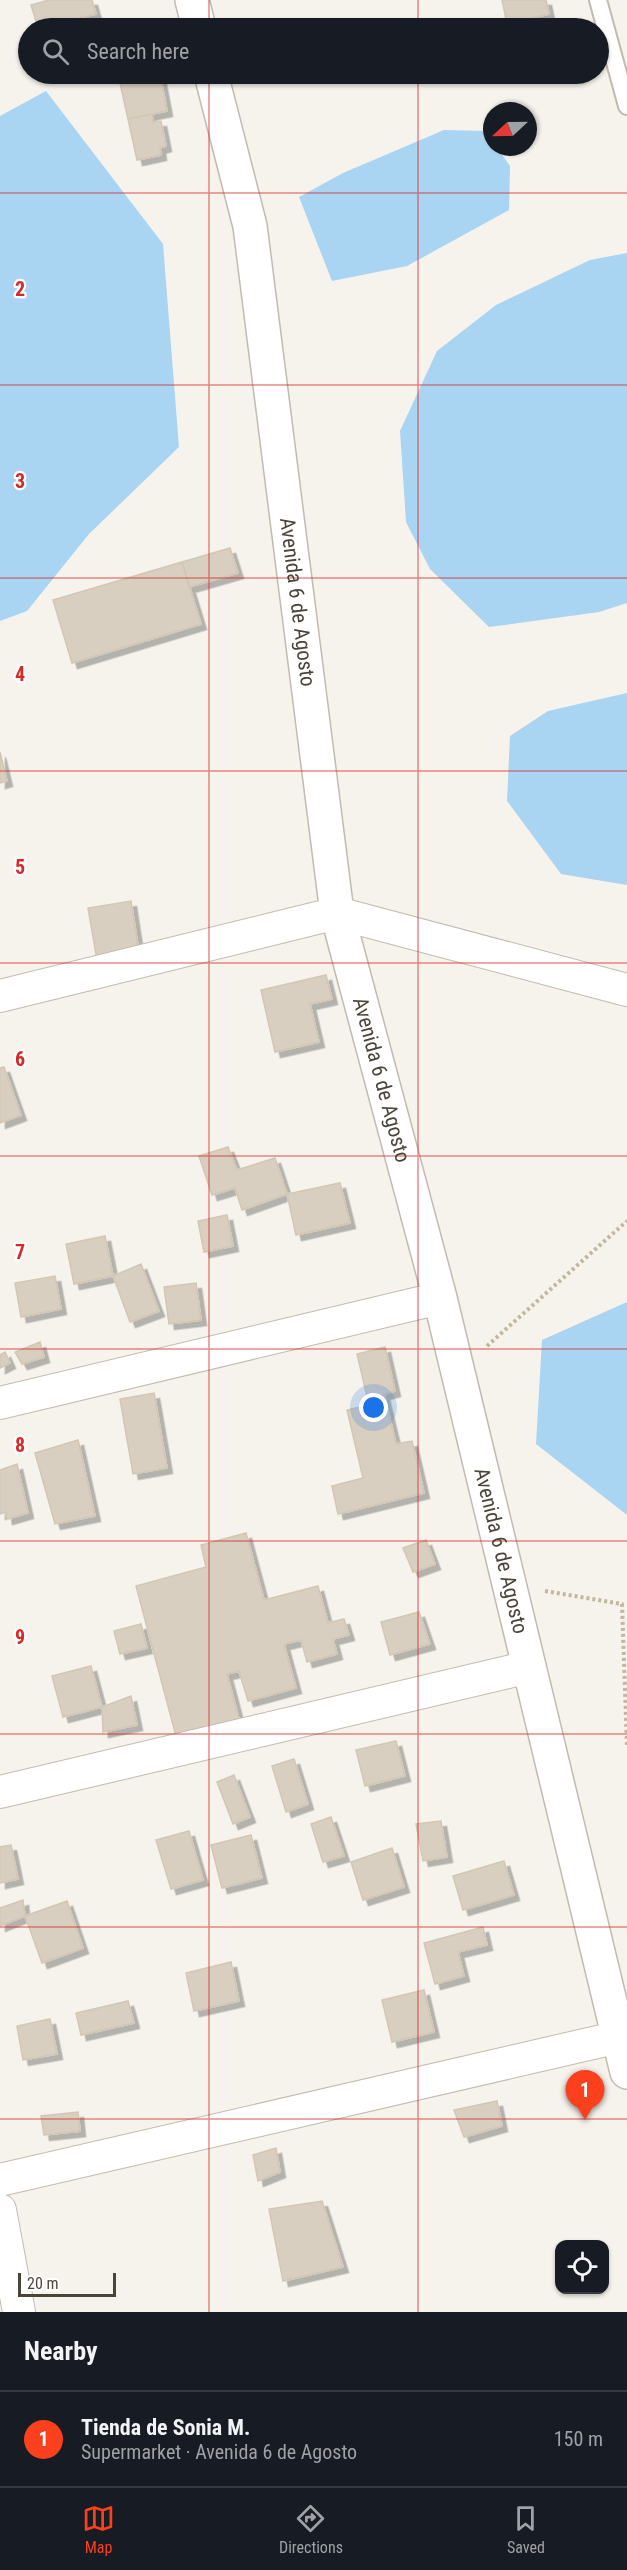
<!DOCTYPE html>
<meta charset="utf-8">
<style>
body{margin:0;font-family:"Roboto Condensed",sans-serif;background:#20242c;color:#f1f3f6}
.controls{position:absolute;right:18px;bottom:18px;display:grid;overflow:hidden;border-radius:12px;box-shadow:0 2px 4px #0004}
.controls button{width:54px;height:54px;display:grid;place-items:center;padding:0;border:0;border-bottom:2px solid #363941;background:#171b24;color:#f1f3f6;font:30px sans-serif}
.compass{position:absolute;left:483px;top:102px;width:54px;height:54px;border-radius:50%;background:#171b24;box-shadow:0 2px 4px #0004;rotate:248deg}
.scale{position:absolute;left:18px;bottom:15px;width:98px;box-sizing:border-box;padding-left:6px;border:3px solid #4b4439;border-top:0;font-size:16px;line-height:21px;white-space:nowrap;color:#4b4439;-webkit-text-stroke:4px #fff;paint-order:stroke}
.you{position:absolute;left:374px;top:1408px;width:21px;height:21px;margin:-15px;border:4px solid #fff;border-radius:50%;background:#1a73e8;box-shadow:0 0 0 9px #1a73e833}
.badge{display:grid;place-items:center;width:39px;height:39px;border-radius:50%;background:#fc3f1d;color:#fff;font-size:20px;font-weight:700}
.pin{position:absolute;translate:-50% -50px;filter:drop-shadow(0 2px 3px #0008)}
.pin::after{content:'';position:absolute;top:32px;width:21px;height:18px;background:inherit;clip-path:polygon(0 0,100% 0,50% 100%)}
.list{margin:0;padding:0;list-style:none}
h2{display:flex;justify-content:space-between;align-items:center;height:78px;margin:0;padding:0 24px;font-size:26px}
h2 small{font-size:20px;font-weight:400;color:#9ea1a6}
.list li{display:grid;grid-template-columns:39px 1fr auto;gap:18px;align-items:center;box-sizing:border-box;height:96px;padding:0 24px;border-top:2px solid #363941}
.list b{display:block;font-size:22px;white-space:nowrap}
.list p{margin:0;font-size:20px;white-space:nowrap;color:#9ea1a6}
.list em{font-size:20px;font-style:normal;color:#9ea1a6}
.icon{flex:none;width:33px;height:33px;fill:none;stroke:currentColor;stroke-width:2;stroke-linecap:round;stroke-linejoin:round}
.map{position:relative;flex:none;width:627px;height:2312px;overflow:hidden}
.search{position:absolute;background:#171b24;box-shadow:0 2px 4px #0004;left:18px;right:18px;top:18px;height:66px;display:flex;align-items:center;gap:15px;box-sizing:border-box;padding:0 21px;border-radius:33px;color:#9ea1a6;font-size:22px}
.sheet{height:174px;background:#171b24}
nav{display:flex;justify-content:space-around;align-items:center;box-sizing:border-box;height:84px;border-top:2px solid #363941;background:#171b24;font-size:16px;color:#9ea1a6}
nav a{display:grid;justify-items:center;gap:3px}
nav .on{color:#fc3f1d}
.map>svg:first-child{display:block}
</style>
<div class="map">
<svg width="627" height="2312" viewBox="0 0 627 2312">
<defs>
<filter id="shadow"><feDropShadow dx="5.5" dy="5.5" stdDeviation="0" flood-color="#0004"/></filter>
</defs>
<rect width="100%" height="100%" fill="#f6f3ec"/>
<path fill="#a9d4f2" d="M46,91l117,153 16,203 -90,87 -62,77 -27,10v-505z
M444,130l43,1 5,8v8h5l13,19 -1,44 -102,56 -75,15 -33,-84 44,-24z
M627,253v350l-28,9 -110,15 -59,-58 -24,-47 -6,-91 37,-80 59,-46 94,-45z
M627,693v192l-66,-11 -54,-73 3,-65 38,-25z
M627,1302v213l-91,-71 6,-104z"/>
<path fill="#d8cfc1" stroke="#d3c7b4" stroke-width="1.5" filter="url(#shadow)" d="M49,0h43l4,14 -58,14 -7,-23z
M502,0h44l3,14 -42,10z
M118,74h42l7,37 -39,8z
M152,114l1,8 8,-1 5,25 -6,2 1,7 -24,5 -9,-41z
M230,548l8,25 -49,14 -7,-25z
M182,562l19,62 -129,39 -19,-63z
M0,752l7,29 -7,2z
M131,901l8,52 -42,7 -9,-52z
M326,975l6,24 -22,5 9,38 -44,10 -14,-62z
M4,1067l17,48 -21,8v-55z
M228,1147l9,23 38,-12 12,36 -45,16 -7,-22 -23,7 -13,-39z
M340,1183l10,40 -54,12 -9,-41z
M227,1215l6,31 -29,6 -6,-31z
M105,1236l8,40 -39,8 -8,-40z
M141,1264l18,47 -29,11 -17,-46z
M55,1276l6,33 -40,8 -6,-34z
M196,1283l5,37 -32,4 -5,-37z
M40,1342l4,15 -22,7 -7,-12z
M385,1347l10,44 -11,3 12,50 16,-3 12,52 -86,21 -6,-28 31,-8 -16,-68 22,-5 -12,-51z
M5,1352l5,11 -10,5v-13z
M154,1393l13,75 -34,6 -13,-75z
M78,1440l17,76 -40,8 -20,-71z
M17,1464l11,49 -21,6 -1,-7 -6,2v-44z
M246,1533l18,67 54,-14 10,37 16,-4 5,16 -16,4 4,15 -30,8 -6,-22 -17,4 12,44 -48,13 -9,-30 -12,3 12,45 -63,17 -40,-150 70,-19 -5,-22z
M426,1540l9,24 -22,8 -10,-24z
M419,1612l11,32 -40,11 -9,-33z
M141,1624l6,24 -27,6 -6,-23z
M91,1666l11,41 -39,10 -11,-41z
M131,1696l6,29 -34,7 -1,-25z
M396,1741l9,35 -40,10 -9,-36z
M294,1759l14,45 -22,8 -14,-46z
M234,1775l16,42 -17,7 -16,-42z
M331,1817l13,39 -21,6 -12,-38z
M441,1821l6,36 -24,4 -7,-37z
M189,1831l14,49 -32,9 -15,-49z
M251,1835l11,43 -40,10 -11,-43z
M11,1845l7,34 -18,4v-36z
M392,1848l12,39 -41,13 -12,-38z
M504,1861l10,34 -51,15 -10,-34z
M23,1900l2,16 -25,10v-18z
M67,1901l16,47 -41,15 -17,-47z
M483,1927l4,18 -29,7 6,24 -29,8 -11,-41z
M231,1962l8,39 -45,10 -8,-38z
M424,1990l10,42 -42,10 -10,-42z
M128,2001l6,22 -53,12 -5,-22z
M50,2019l7,35 -34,6 -6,-34z
M497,2101l5,25 -38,11 -10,-27z
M78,2112l2,19 -36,4 -3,-19z
M276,2148l4,24 -22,9 -5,-26z
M322,2201l21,66 -60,14 -14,-72z"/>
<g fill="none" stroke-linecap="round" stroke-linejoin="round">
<defs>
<path id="service" d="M598,0l29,106"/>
<path id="minor" d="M0,996l337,-83 290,77
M0,1403l440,-105
M0,1792l529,-125
M0,2180l619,-143
M0,2210l19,102"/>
<g id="tertiary">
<path d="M192,0l7,28"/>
<path id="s1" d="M211,74l39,152 87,687 103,385 187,774"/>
</g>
</defs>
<use href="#service" stroke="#c2bbae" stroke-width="20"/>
<use href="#minor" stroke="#c2bbae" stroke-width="34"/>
<use href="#tertiary" stroke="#c2bbae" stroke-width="36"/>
<path stroke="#c4b79f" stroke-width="4" stroke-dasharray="3 3" stroke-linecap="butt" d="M487,1346l140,-125
M545,1591l77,13 5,143"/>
<use href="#service" stroke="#fff" stroke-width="16"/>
<use href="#minor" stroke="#fff" stroke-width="32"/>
<use href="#tertiary" stroke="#fff" stroke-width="33"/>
</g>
<path fill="none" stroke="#d62828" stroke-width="1.5" stroke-opacity="0.55" d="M209,0v28M418,0v28M209,74v2238M418,74v2238M0,193h627M0,385h627M0,578h627M0,771h627M0,963h627M0,1156h627M0,1349h627M0,1541h627M0,1734h627M0,1927h627M0,2119h627"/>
<g text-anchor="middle" stroke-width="4.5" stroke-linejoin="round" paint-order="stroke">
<g font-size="21" fill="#4b4439" stroke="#fff">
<text dy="7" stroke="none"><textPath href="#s1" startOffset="536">Avenida 6 de Agosto</textPath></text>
<text dy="7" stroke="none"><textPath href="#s1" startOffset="1022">Avenida 6 de Agosto</textPath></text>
<text dy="7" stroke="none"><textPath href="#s1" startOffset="1508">Avenida 6 de Agosto</textPath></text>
</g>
</g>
<g font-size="20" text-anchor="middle" font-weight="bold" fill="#d62828" stroke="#fff" stroke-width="4.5" stroke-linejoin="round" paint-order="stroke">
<text x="20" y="296">2</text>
<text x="20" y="488">3</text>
<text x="20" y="681">4</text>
<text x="20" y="874">5</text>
<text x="20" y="1066">6</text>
<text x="20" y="1259">7</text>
<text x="20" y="1452">8</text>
<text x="20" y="1644">9</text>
</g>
</svg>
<div class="controls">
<button><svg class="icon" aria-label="locate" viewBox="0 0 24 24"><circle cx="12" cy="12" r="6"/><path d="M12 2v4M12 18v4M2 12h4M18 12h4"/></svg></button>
</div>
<svg class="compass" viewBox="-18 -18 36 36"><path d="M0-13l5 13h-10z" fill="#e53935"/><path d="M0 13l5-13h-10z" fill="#9ea1a6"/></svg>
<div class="scale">20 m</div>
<div class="you"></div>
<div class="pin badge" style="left:585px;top:2120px">1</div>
<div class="search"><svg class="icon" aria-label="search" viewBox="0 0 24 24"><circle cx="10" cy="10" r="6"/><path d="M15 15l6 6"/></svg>Search here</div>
</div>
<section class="sheet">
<h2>Nearby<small></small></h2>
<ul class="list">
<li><span class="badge">1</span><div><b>Tienda de Sonia M.</b><p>Supermarket · Avenida 6 de Agosto</p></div><em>150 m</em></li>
</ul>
</section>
<nav>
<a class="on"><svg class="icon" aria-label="map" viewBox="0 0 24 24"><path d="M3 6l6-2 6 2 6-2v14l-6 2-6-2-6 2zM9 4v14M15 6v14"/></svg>Map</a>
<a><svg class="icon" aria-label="directions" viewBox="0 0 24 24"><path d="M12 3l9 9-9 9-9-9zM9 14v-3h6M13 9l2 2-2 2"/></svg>Directions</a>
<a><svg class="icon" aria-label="saved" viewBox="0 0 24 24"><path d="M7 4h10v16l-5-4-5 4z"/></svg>Saved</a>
</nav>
